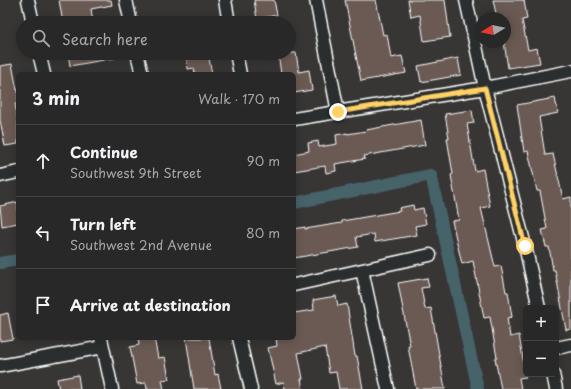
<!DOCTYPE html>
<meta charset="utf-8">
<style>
body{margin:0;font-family:"Playpen Sans",sans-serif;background:#313030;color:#f1f3f6}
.controls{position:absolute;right:12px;bottom:12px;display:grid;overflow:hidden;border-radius:6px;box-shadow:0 2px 10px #0003}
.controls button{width:36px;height:36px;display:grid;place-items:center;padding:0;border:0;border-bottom:1px solid #454445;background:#292828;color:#f1f3f6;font:20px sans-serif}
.compass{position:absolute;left:475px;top:12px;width:36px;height:36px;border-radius:50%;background:#292828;box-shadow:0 2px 10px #0003;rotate:260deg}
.stop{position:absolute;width:12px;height:12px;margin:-9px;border:3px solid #ffd166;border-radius:50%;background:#fff}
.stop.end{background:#ffd166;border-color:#fff;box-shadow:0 1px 4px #0008}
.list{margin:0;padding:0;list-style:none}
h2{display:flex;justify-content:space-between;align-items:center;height:52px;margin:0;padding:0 16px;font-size:17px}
h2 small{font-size:13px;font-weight:400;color:#a5a6a8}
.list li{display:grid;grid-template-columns:26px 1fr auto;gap:12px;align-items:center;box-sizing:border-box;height:72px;padding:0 16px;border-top:1px solid #454445}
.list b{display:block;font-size:15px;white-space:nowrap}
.list p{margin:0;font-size:13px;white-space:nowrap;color:#a5a6a8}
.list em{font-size:13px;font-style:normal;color:#a5a6a8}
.icon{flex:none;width:22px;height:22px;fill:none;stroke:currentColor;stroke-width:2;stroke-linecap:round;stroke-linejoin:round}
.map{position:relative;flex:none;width:571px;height:389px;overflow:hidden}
.search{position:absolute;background:#292828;box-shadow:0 2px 10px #0003;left:16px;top:16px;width:280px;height:44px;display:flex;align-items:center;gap:10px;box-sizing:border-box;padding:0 14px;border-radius:22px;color:#a5a6a8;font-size:15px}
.panel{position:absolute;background:#292828;box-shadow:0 2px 10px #0003;left:16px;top:72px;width:280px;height:268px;border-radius:6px}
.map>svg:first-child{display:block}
</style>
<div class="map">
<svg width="571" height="389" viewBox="0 0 571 389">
<rect width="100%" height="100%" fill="#373635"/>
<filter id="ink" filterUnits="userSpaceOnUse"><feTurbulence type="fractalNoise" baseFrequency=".025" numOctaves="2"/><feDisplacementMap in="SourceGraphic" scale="8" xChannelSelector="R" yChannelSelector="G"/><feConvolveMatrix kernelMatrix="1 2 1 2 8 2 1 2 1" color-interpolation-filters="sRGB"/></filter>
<g filter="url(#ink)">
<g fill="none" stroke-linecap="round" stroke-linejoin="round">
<path stroke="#46636a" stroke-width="12" d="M294,203l137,-28 47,214
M0,263l18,-3"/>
</g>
<path fill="#6b5a53" stroke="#fff" d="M59,0h52l1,5 -21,4 2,14h-30z
M254,0h20l3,15 -20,4z
M345,0h31l7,35 4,-1 4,24 11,-2 4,17 -45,8z
M408,0h37l5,37 -26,4 -4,-26 -9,2z
M493,0h31l3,19 -5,1 6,30 9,-2 3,15 -32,5 -4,-26h1v-24h-8z
M68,53h47v5l-45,8z
M186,53h22l4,21h-17l-1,-6 -6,1z
M278,53h18l3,19 10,-2 3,20 -18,3v-19h-13z
M458,58l3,17 -40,7 -3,-16z
M12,64l5,26 1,-1v14l-3,1 3,17v23l-13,2 -5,-26v-54z
M555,98l3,15 -19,4 6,38 8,-1 10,45 8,-2v132l-5,1 -11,-60h-2l-4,-23h-3l-4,-17 5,-1 -7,-38h-3l-9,-40 -4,1 -7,-47z
M472,110l2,13 -7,1 8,47 8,-2 7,37 -9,2 14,59 6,-1 5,26h2l4,25 -5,1 3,19 9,-2 7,42 -7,1 2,11h-20l-6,-31h2l-7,-41 -6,1 -11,-57 -11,3 -10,-43 7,-1 -8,-45 2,-1 -6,-36h2l-4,-24z
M421,120l4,25 -61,11 1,3 -30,5 1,7 -10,2 -1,-7 -31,5v-17l15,-3 -1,-8 10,-2 1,6 18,-3 -1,-9 11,-2v1l19,-3v-1z
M18,202v21l-16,3 -2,-20z
M413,205l1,5 9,-2 3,16 -11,2 2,9 -42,7 -1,-8 -18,3 2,10 -64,11v-29l11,-2v2l37,-6v-2l58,-10 -1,-3z
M427,278l2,9 -8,1 4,21 6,-1 14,81h-29l-8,-43h2l-12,-63z
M336,296l2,10 9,-2 8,52h2l6,33h-24l-3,-17 -7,1 -4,-26 -27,6 5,26h-2l2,10h-18l-1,-7 -8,2 -8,-36 9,-2 -1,-8h18v-25l20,-3 -1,-10z
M8,313l5,26 -13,2v-26z
M138,338h16l4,20 7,-1 4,22 -7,1 2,9h-17l-1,-6 -9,1 -7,-37 9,-2z
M186,338h23l6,37 3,-1 3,15h-27z
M78,375l2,14h-21l-2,-10z"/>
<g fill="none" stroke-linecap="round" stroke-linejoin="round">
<defs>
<path id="minor" d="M28,0l5,23
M126,0l5,23
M225,0l4,23
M316,0l22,112
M466,0l19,88 40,158 14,62
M39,53l5,21
M137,53l5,21
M236,53l4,21
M294,119l191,-31 86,-17
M0,176l18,-4
M362,270l26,119
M294,285l136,-30
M101,338l11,51
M239,338l12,51
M556,348l15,-3
M0,366l103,-19
M553,374l3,15"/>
</defs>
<use href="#minor" stroke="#fff" stroke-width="15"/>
<use href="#minor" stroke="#2a2d2e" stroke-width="12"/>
</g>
</g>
<g fill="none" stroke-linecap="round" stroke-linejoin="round" filter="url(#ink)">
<path stroke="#ffd166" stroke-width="5" d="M338,112l147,-24 40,158"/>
</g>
</svg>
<div class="controls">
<button>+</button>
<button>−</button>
</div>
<svg class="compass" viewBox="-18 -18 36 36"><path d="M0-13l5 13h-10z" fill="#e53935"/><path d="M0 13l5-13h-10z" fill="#a5a6a8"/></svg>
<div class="stop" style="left:525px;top:246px"></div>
<div class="stop end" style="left:338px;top:112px"></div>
<div class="search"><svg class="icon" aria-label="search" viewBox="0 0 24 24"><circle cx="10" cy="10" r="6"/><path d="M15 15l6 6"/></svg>Search here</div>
<section class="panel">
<h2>3 min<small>Walk · 170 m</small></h2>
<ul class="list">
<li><svg class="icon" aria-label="ahead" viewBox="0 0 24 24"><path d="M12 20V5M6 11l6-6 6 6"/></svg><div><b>Continue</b><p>Southwest 9th Street</p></div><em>90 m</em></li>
<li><svg class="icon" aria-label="left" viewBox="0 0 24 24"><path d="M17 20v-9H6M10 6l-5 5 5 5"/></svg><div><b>Turn left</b><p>Southwest 2nd Avenue</p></div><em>80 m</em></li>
<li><svg class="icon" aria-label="arrive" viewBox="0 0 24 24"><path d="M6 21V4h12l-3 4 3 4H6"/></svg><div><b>Arrive at destination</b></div></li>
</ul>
</section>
</div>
